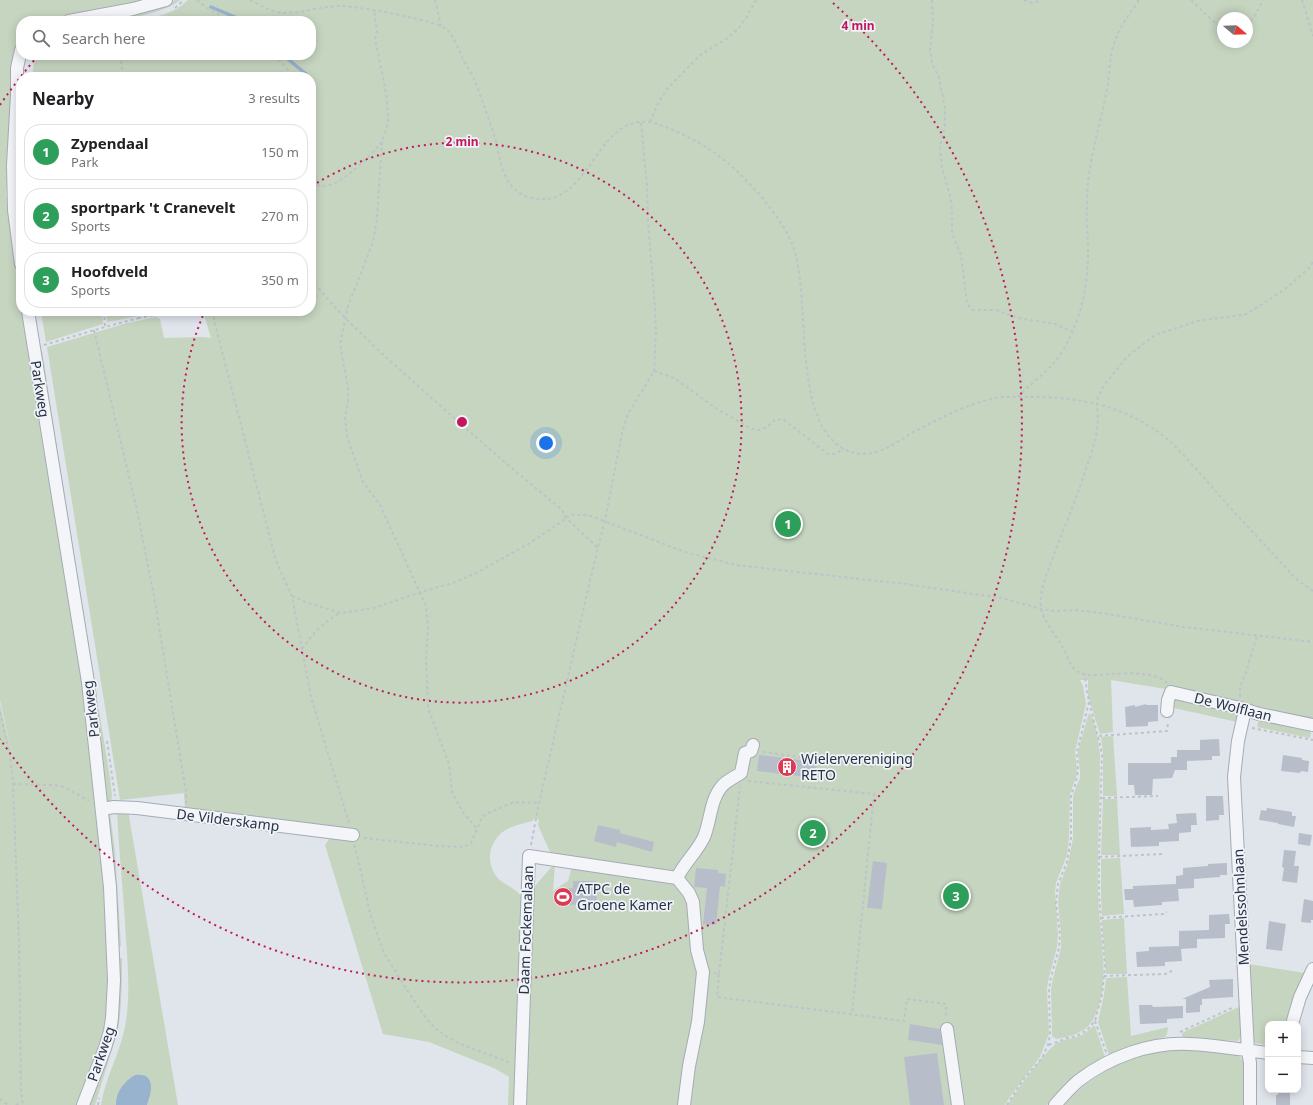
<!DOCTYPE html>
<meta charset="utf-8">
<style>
body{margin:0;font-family:"Noto Sans",sans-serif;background:#f2f2f2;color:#202124}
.controls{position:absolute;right:12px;bottom:12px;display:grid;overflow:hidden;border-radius:8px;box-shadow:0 2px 10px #0003}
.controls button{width:36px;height:36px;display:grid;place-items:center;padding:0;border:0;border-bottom:1px solid #e0e0e0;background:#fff;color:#202124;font:20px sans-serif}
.compass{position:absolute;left:1217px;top:12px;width:36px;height:36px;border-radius:50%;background:#fff;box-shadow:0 2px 10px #0003;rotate:109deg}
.you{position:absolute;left:546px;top:443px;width:14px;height:14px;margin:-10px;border:3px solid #fff;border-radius:50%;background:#1a73e8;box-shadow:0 0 0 6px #1a73e833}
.badge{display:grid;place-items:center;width:26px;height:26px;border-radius:50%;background:#0b8043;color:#fff;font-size:13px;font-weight:700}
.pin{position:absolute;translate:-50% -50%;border:2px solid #fff;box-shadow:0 1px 4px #0006}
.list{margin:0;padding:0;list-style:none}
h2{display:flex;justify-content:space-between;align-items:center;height:52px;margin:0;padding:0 16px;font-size:17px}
h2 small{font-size:13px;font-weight:400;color:#757577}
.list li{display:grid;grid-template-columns:26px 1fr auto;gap:12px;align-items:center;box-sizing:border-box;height:56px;margin:0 8px 8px;padding:0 8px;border:1px solid #e0e0e0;border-radius:16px}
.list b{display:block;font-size:15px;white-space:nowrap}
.list p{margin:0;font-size:13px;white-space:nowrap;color:#757577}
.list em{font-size:13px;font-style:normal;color:#757577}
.icon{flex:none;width:22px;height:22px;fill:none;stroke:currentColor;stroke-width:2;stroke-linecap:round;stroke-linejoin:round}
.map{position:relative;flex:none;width:1313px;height:1105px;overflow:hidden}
.search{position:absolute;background:#fff;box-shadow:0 2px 10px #0003;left:16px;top:16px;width:300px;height:44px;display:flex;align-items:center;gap:10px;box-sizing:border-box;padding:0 14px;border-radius:16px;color:#757577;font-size:15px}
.panel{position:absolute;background:#fff;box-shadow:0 2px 10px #0003;left:16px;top:72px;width:300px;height:244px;border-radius:16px}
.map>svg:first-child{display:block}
</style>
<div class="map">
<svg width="1313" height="1105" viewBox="0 0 1313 1105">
<rect width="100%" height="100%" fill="#e0e4eb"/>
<path fill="#c6d5c0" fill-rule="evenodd" d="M0,0h150l-52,11 -44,6 -13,4h-20v15l-4,6 -6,25 1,29 -6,102 3,3 12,91v19h3l59,372 22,203 5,93 -5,51 -27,75h-78v-401l14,59 -14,-63z
M175,0h5c-19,15 -60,21 -84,21l71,-17z
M188,0h1125v719l-147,-30 -55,-9 2,52 -13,2 -12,-38v-16h-8l3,6 3,18 -11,48 2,19 -1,6 -6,17 -1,43 -2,18 -11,28 -1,10 3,41 -1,13 -8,30 -2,11 2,46 -9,23 -31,41 -4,7h-481l8,-209 2,-9 21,-24 -2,28 15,-10 6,-21 -20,-5 -4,-3 -12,-27 1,-6h-6v2c-7,2 -15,3 -21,6 -20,7 -29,31 -16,49 8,11 23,11 27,25l-7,204h-8l1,-28 -13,-8 -67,-27 -46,-8 -58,-189 7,-10 -147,-26 -1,-16 -64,7 -73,-453 80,-24 29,-6 4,2 4,19 38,-1 9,1 -8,-27h108v-234h-279l3,-22h276v-34h-173c18,-4 36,-7 50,-21zM1223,18h24v24h-24z
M41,311h61l1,13 -57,18z
M106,311h59l-58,11z
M39,351h3l15,96 -2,1z
M59,460l38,235h-3l-37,-234z
M1175,698l60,12 3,7 -1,5 -63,-14 -2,-2z
M96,710h3l11,68 2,18 -1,7 -2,1 -3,-3z
M1089,713c7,7 10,32 11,42 0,47 -3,93 -2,140 1,39 14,86 -4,123 -7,14 -23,19 -38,21l-4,-3 -1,-47 2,-11 8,-30v-14l-3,-32 2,-18 8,-21 5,-25v-43l7,-17v-7l-2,-19 4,-16z
M1259,719l52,11 -1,8 -53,-11z
M1113,736l4,60h-14v-41l-2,-18z
M1103,799h14l3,56h-19z
M128,810l50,295h-31l3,-7 -15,-23c-11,6 -20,18 -19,30h-15c4,-28 21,-55 25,-84 4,-27 2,-55 0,-82 -2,-42 -7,-84 -9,-127z
M110,813l5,38 6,95h-3l-10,-130z
M1120,858l4,56 -22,2 -1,-20v-37z
M1124,918l3,56h-21l-4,-54z
M119,958h3c0,24 0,48 -4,72l-23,75h-7z
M1249,964l56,9 -10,22 -8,29h-19v21l-13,-2 -2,-4z
M1127,977l4,59 37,-9 -1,7 -2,3 -34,9 -22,9 -11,-33 6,-27 2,-17z
M1241,1006c1,11 5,26 -3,35l-54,-3 -2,-2v-3z
M1093,1026h2l10,31c-23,12 -41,28 -58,48h-39c6,-12 38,-55 49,-62 14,-7 22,-2 36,-17z
M1167,1050h21l49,5 4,3 4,6v41h-181c26,-30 64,-49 103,-55z"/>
<path fill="#98b3ce" d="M135,1075c21,-3 17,17 12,30h-31c-1,-12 8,-24 19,-30z"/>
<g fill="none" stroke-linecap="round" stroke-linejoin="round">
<path stroke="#98b3ce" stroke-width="3.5" d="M211,7l24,10 5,4
M283,55l23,19"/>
</g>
<path fill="#b7bec9" d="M1146,704v1h12v16l-10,1v4l-22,1 -1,-20 10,-2v2z
M1219,739l1,17h-8v4l-25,1v9h-12l-3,8 -19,1 -1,16h-17l-1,-10h-6v-22h43v-6h6v-7h23v-10z
M759,755l58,7 -2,16 -58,-7z
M1283,755l19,3v2l7,1 -1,11 -7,-1 -1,2 -19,-2z
M1206,796h17l1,19h-5v5l-13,1z
M1267,808l25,4v4h4l-2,11 -16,-3v-1l-19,-3 2,-10 5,1z
M1196,813l1,12h-6v7l-12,1v8l-20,1v4l-28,1 -1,-19 21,-1v3l18,-1 -1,-5 9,-1 -1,-9z
M598,825l22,5v3l34,9 -2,10 -35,-10 -1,5 -22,-6z
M1299,833l13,2 -2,11 -12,-2z
M1284,850l12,1 -2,15h5l-2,17 -15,-2 2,-13 -2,-1z
M873,861l14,2 -5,46 -15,-1z
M1227,863v12h-7v2l-26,2v9l-16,1 1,12 -17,1v3l-28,2 -1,-7h-8l-1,-11h9v-3l43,-2v-8l7,-1v-7l25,-2v-2z
M696,868l22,2v3l8,1 -1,13 -5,-1 -4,39 -13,-1 4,-36 -13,-1z
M573,881h23l1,23 -36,1 -1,-16 13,-1z
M1304,899l9,2v19h-2v3l-10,-1z
M1229,914l1,10h-5v14l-28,1v9l-16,1 1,12 -17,1v4l-28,1 -1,-15 13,-1v-4l30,-1v-15l30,-1v-15z
M1269,921l17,3 -4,27 -16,-2z
M1233,979v18l-31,2v6h-2v7l-14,1v-14h-4l28,-12 -1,-7z
M1139,1005h13l1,2 30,-1v12l-16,1v4l-27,1z
M910,1024l30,5 2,16 -34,-5z
M937,1053l7,52h-34l-6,-48z
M1278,1090h12v15h-14v-10h2z"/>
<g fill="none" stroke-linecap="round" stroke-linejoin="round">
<defs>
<path id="minor" d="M69,21l64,-12 33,-9
M21,50l-4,18v27l-4,70 1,45 7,54
M28,311l60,371 22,205 4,93 -2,38 -2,13 -5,17 -22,57
M1245,710l-7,31 -4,36 14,274 2,12v42
M1167,711l1,-11 3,-8 69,16 19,6 54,11
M102,809l12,-2 23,1 216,27
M677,878l12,15 4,9 4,48 6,22 -5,50 -9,44 -5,39
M677,878c7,-15 20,-26 27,-41 7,-17 6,-38 19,-52 5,-5 12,-8 18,-12l4,-20 6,-2 2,-6
M1292,1024l8,-27 13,-28
M947,1029l11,76
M1298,1057l15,1
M520,1105l9,-249 148,22
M1055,1105c7,-8 15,-17 23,-24 31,-24 72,-39 111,-37 27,1 53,6 79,9"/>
</defs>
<use href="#minor" stroke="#a5abb6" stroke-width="14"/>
<path stroke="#bec2c9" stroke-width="2" stroke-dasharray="3 3" stroke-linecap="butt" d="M197,0l10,8 23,13
M250,0c11,5 22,13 35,13 16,0 34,-6 52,-7 15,-1 99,14 109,23 8,6 11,17 15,26 4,9 10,17 14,26 7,19 14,38 20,57 4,14 5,30 13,43 6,9 13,15 24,17 58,13 62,-83 118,-76 7,1 14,5 21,7 21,9 40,20 58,35 22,19 54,55 64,82 19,51 -3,178 53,204 28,13 50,-9 75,-22 21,-11 46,-23 69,-29 12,-3 25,-2 37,-2 50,-1 102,9 141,43 18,16 35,37 51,55 25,28 51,55 76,83l18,13
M435,0l6,26
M932,0l1,23 -3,26 2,14 7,15 6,30v19l-5,18 2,23 8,28 2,14v23l9,22 6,49 6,6h23l22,8 37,6 18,8
M1024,0l8,3 10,-3
M1191,0l22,21 10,7
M1302,0l11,36
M175,8l9,-8
M1247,26l8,-11 8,-15
M122,55l-1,8 2,14
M274,55l21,22
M311,96l2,9 -2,-1
M650,122l8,-19 10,-15 32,-33 26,-16 12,-10 8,-11 10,-18
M382,142l-5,77 -4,23 -25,64 -8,38 8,45v13l-3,14 2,21 16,45 17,23 46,101 2,21 -2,31 2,50 21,56 3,28 10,19 15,18
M311,184c17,5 26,-1 39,-11 7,-5 29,-25 32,-32 2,-6 6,-15 6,-21 0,-25 -8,-56 -13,-81l2,-8 -3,-20
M311,279c32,41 76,79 115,114 44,39 88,78 134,115l3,4 2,5 32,30
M104,311l1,16
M138,311l1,7 17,-3 31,-4
M213,311l2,13 61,237 14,31 2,4 19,101 38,126
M94,330l43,180 17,86 32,196v12
M44,345l61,-18 34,-9
M654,371l20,7 43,31 35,20 8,1 7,-3 9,-8 8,1 44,34h6l10,-5
M1018,397c9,-10 21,-19 31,-29 10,-9 19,-25 24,-38 11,-25 15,-52 15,-79 0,-16 -2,-33 -1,-49 0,-38 13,-75 20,-113 3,-17 2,-37 10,-53 5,-13 14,-24 22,-36
M292,596l16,7 33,10 33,-5 47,-16 35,-10 24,-11 50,-28 28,-19 6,-4 1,-3 8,-2h15l97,37 51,13 169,19 97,14 39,11 14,2 20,-1 27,3 82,14 129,15
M302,649c12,-16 20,-26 38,-36
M1167,683c-15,-15 -56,-8 -76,-8 -20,-1 -20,-12 -28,-27 -6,-12 -20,-27 -22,-40 -3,-18 11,-47 17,-64 14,-35 27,-70 38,-106l2,-18 -1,-16 1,-7 7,-13 23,-28 27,-21 43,-14 49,-7 38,-25 24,-21 4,-6
M1240,697c-1,-13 3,-16 7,-27 3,-11 6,-23 10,-34
M0,712l10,43 3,29 6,159 2,147 2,15
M1252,728l61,12
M1099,736l68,-5 1,-8
M107,741l8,55
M763,752l112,15
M748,781l126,13 -22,220
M13,784l41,1 10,2 25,14
M1102,798l56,-2
M364,838l75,8 25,1 7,-4 11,-26 6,-4 26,-11 25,1
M354,845l5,18 11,50 14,40 32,51 14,19 14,12 16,9 51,19
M531,845l8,-42 53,-231 14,-57 16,-82 6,-19 26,-43 2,-39 -1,-25 -7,-85 -1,-36 -6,-64
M1099,857l63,-3
M1101,918l62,-4 4,-2
M714,973l5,1 21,-187
M719,974l-2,23 187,24 3,-22 39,5v13
M1104,976l61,-2 7,-3
M1095,1021l11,31
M1180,1032l54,-25
M1049,1045l18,-7 10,-2 10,-6 8,-9 7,-26 3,-29 -6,-70v-39l3,-102c-5,-27 -15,-53 -17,-80
M0,1099l8,6
M16,1105l6,-4
M98,1105l1,-7
M1007,1105l15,-24 20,-23 6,-13 2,-10 -1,-46 2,-12 8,-29 1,-14 -4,-31 1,-10 1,-9 9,-22 4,-24v-44l4,-8 3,-15 -1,-19 12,-50"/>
<use href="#minor" stroke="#f3f5f8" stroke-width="12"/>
</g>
<g fill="none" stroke="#c2185b" stroke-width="2" stroke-dasharray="2 4">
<path d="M312 186A280 280 0 1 1 204 313"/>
<path d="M0 105A560 560 0 0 1 36 58M833 3A560 560 0 1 1 0 739"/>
</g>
<defs>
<symbol id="building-disc" viewBox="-11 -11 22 22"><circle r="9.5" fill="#dc3955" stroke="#f0f3f8"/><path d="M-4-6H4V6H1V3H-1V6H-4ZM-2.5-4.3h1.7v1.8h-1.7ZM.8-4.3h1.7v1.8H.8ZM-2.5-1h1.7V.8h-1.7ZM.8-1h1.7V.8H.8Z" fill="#fff"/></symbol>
<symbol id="stadium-disc" viewBox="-11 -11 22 22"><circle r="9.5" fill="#dc3955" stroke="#f0f3f8"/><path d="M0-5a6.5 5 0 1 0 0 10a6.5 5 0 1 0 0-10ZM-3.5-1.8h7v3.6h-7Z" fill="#fff"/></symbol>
</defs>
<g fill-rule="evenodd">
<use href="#building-disc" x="776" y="756" width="22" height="22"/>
<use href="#stadium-disc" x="552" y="886" width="22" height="22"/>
</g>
<g text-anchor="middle" stroke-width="3.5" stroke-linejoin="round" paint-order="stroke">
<g font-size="14" fill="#273244" stroke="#f0f3f8">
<text transform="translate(40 389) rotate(81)" y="5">Parkweg</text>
<text transform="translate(1233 707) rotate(14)" y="5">De Wolflaan</text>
<text transform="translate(91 709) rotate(-97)" y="5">Parkweg</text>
<text transform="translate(228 820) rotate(7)" y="5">De Vilderskamp</text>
<text transform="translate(1241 907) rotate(-93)" y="5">Mendelssohnlaan</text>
<text transform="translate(526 930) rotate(-88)" y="5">Daam Fockemalaan</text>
<text transform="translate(101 1054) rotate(-71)" y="5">Parkweg</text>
</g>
<g font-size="14" fill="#273244" stroke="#f0f3f8" text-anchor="start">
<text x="801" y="764">Wielervereniging<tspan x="801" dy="16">RETO</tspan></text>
<text x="577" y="894">ATPC de<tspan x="577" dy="16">Groene Kamer</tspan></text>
</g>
</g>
<circle cx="462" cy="422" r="6" fill="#c2185b" stroke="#f0f3f8" stroke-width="2"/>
<g font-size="12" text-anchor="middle" font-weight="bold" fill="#c2185b" stroke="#f0f3f8" stroke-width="3.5" stroke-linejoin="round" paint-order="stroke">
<text x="858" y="30">4 min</text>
<text x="462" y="146">2 min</text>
</g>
</svg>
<div class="controls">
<button>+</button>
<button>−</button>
</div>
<svg class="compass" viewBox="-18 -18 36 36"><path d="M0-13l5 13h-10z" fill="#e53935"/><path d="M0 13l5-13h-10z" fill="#757577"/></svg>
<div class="you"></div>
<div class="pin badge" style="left:788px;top:524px;background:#2e9e5b">1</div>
<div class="pin badge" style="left:813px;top:833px;background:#2e9e5b">2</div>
<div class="pin badge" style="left:956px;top:896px;background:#2e9e5b">3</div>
<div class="search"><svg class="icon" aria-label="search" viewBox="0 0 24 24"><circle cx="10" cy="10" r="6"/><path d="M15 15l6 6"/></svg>Search here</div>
<section class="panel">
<h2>Nearby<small>3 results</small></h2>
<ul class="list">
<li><span class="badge" style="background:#2e9e5b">1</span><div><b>Zypendaal</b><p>Park</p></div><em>150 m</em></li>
<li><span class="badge" style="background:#2e9e5b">2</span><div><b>sportpark 't Cranevelt</b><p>Sports</p></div><em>270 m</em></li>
<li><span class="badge" style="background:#2e9e5b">3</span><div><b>Hoofdveld</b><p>Sports</p></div><em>350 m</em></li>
</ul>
</section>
</div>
